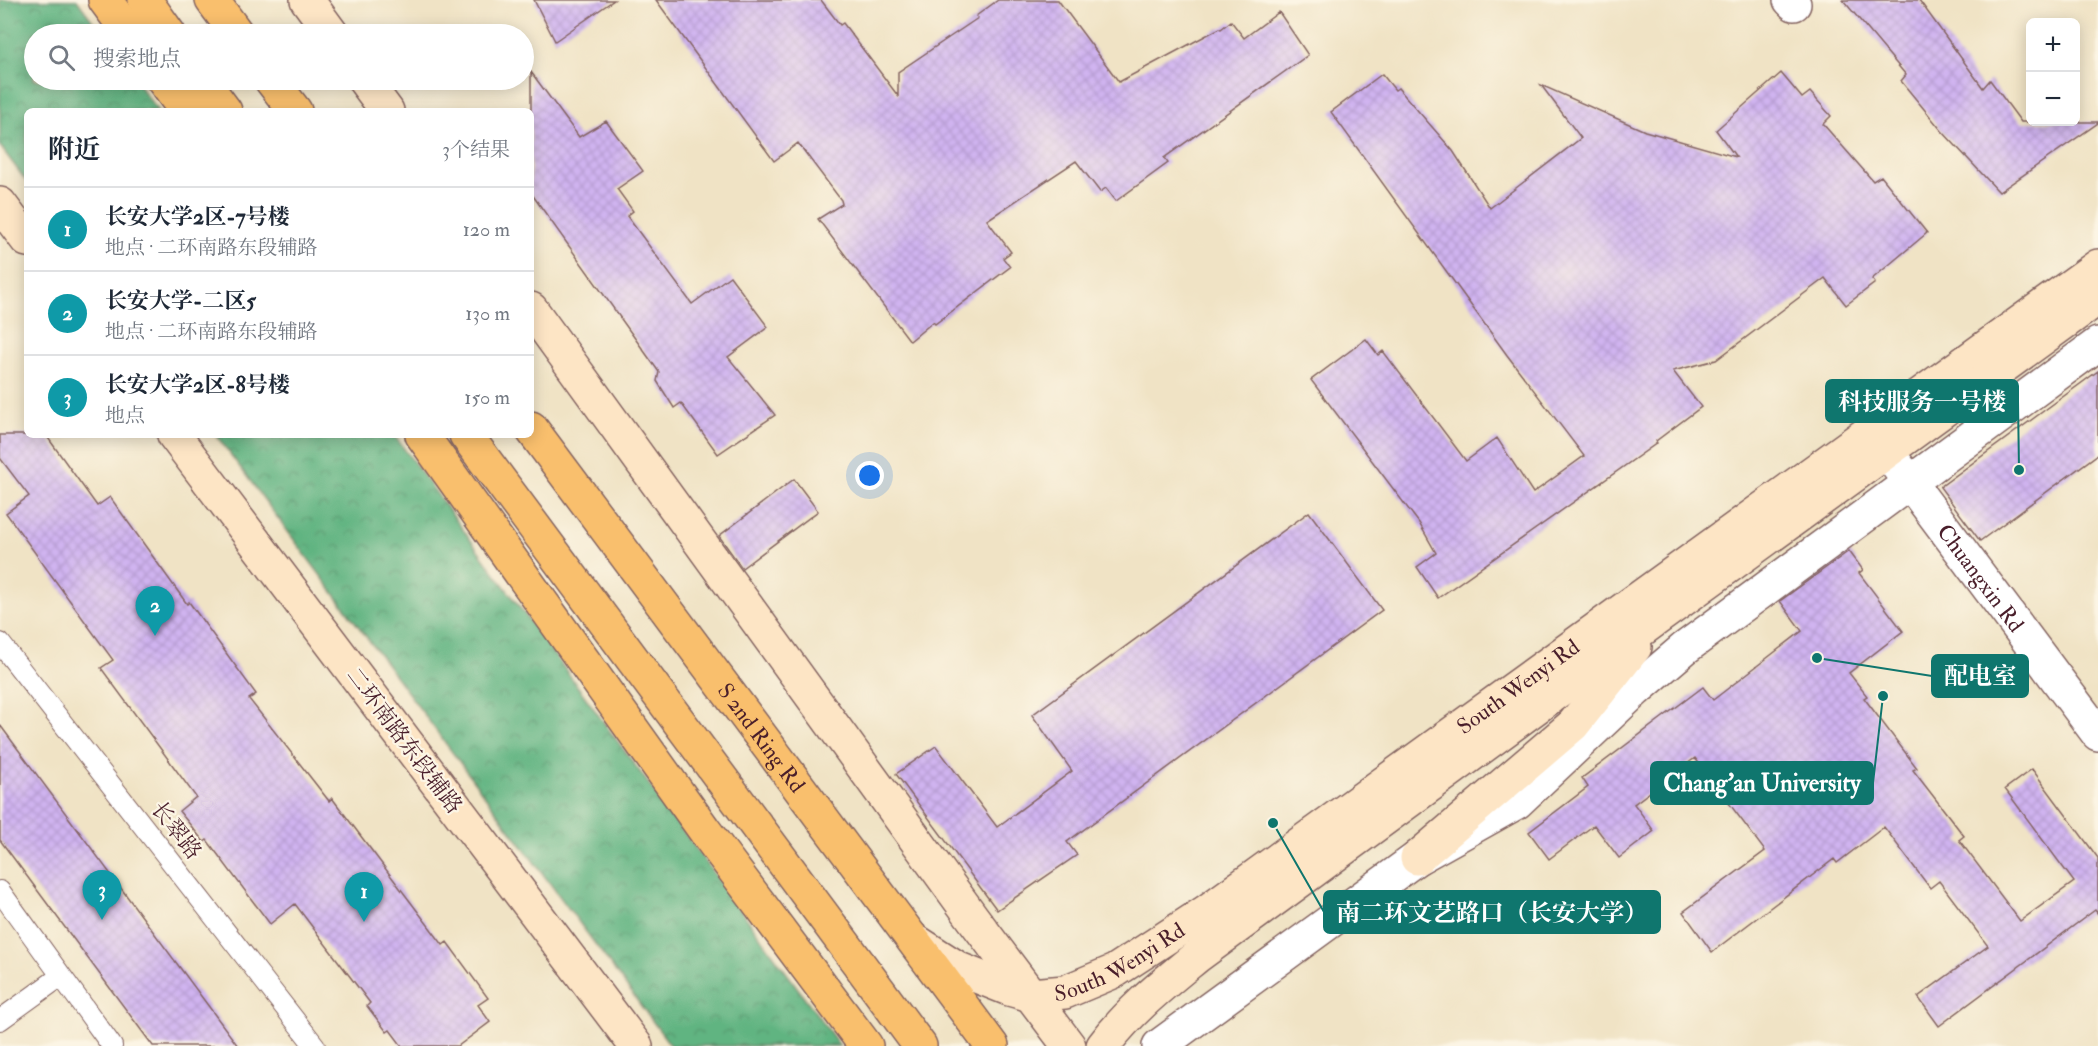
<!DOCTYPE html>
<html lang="zh">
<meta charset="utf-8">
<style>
body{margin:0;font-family:"IM FELL Double Pica","Noto Serif SC",serif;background:#f6f6f7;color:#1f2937}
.controls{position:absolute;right:18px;top:18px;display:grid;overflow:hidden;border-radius:9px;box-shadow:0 3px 15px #0003}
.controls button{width:54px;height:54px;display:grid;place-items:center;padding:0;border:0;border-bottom:2px solid #e0e1e3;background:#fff;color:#1f2937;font:30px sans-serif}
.you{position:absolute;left:870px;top:476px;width:21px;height:21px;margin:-15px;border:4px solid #fff;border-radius:50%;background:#1a73e8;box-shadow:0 0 0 9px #1a73e833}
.badge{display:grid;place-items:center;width:39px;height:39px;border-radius:50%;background:#1f6fb2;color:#fff;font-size:20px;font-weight:700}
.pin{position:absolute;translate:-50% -50px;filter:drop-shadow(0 2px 3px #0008)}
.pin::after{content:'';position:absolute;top:32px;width:21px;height:18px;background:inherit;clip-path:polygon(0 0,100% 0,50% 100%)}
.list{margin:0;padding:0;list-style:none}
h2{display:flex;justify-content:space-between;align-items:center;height:78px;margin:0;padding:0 24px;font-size:26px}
h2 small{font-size:20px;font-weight:400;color:#747a83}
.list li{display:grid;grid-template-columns:39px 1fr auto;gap:18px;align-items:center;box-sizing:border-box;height:84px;padding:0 24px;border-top:2px solid #e0e1e3}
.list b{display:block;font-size:22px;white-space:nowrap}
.list p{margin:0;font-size:20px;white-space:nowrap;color:#747a83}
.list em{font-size:20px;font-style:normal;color:#747a83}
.icon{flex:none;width:33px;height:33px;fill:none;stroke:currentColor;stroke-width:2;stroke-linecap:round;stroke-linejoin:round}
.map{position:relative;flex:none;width:2098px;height:1046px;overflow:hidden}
.search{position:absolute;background:#fff;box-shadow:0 3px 15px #0003;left:24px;top:24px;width:510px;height:66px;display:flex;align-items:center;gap:15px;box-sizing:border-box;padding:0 21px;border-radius:33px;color:#747a83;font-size:22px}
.panel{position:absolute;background:#fff;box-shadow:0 3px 15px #0003;left:24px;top:108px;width:510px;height:330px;border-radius:9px}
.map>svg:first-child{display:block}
</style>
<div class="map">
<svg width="2098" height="1046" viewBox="0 0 2098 1046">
<defs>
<pattern id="forest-crowns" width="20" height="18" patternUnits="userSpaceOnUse" patternTransform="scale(1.5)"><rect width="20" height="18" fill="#61b481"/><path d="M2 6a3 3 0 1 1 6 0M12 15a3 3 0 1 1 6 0" fill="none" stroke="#52926a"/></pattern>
<pattern id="building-cross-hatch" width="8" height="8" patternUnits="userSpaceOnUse" patternTransform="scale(1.5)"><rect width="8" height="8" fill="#d0b4f0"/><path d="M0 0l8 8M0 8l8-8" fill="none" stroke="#b49ace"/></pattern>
</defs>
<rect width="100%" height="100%" fill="#fcf5e5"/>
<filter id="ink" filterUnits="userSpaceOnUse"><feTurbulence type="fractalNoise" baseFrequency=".0167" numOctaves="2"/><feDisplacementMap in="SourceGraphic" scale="12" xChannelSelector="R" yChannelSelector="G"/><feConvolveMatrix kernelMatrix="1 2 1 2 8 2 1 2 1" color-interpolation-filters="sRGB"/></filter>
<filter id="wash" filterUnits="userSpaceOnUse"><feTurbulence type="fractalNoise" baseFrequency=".008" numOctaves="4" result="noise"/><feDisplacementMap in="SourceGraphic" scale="24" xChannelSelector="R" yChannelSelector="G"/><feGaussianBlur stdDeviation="1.35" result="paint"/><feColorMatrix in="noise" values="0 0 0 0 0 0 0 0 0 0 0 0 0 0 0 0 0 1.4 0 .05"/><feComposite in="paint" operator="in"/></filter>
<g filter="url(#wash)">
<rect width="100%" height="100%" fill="#f0e3c5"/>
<path fill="url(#forest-crowns)" stroke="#566a56" stroke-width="1.5" d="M0,0h77l25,34h-68v46h101l23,31h-131v71l-27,-36z
M216,435h178l446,611h-169z"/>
<g id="blocks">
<path fill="url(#building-cross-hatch)" d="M534,0h80l-59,41z
M656,0h165l19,25 3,-2 55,73v-24l80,-54 -2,-2 22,-16h60l61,82 101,-54 1,1 10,-8 13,17 35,-26 29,43 -144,103 4,5 -52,38 -10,-13 -6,4 -24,-31 -89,59 24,32 -8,6 7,9 -75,57 -2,-2 -23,19 -92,-122 24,-15 -1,-4 -43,-57 -24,18z
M1843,0h76l64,88 7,-8 31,42h77v1l-99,69 -57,-61 -41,-50 5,-6z
M531,72l48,65 27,-16 37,50 -26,18 16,22 -6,5 65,88 38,-28 38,51 -40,30 47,58 -57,39 -37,-51 -7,5 -17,-27 2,-9 -128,-179z
M1781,73l21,25 8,-6 21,24 -8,8 50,57 8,-5 46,57 -55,46 3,4 -29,22 -21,-27 -109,82 -43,11 28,36 -45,34 1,2 -219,155 -21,-31 19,-14 -17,-30 -108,-143 55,-41 12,16 5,-4 83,110 31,-23 36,55 51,-37 -77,-101 -176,-243 51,-38 13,16 3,-2 55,63 37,57 91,-70 -40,-53 104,46 91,26 -20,-27z
M2098,371v83l-118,87 -40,-54z
M0,435h46l51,71 13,-9 77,107 2,-2 67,92 -7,5 80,102 3,-3 111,147 4,-3 41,56 -10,7 12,17 -32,24h-56l-12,-16 -3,2 -20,-26 3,-3 -75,-99 -25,20 -63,-84 -3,2 -25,-31 17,-14 -95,-129 12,-8 -107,-147 23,-17 -29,-38z
M794,479l24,32 -76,57 -23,-32z
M1309,512l73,98 -315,232 10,13 -80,55 -101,-136 40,-28 61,81 75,-56 -40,-56z
M1849,551l14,19 -4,3 44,58 -54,42 18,23 -3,2 53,70 -4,2 51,66 -5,4 61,81 54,-39 -69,-93 27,-20 66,89v56l-3,-4 -156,116 -21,-29 70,-51 -49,-65 -9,7 -46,-61 -47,36 -3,-4 -122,93 -29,-40 82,-61 -70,-93 -61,46 20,27 -35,27 -25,-33 -45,34 -20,-27 59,-45 -6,-9 121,-91 10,13 89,-69 -22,-30z
M0,725l238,321h-85l-153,-206z"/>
</g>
</g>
<g filter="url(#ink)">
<use href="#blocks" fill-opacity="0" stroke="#846461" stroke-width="1.5"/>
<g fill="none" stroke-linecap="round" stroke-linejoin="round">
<defs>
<path id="service" d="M0,643l315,403
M0,891l112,155
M0,1020l61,-44"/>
<g id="minor">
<path d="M1790,0l4,4"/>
<path id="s1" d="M1896,464l202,270"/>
<path d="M1159,1046l258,-188 100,-56 119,-112 49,-42 413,-304"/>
</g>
<g id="secondary">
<path d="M307,0l25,34"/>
<path d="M364,80l23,31"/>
<path d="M0,204l27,36"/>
<path d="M531,309l441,608 97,129"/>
<path d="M174,435l462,611"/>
<path d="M1417,858l156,-133 62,-78"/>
<path id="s2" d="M914,940l45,29 50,20 22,6 34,-3 50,-21 92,-60 891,-645"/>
<path d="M1103,1046c26,-35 59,-61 93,-89l459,-337 443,-322"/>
</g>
<g id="trunk">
<path d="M105,0l25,34"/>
<path d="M145,0l24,34"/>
<path d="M212,0l25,34"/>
<path d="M163,80l23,31"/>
<path d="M202,80l23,31"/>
<path d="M271,80l24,31"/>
<path id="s3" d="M531,428l461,618"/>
<path d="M422,435l283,396 161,215"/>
<path d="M466,435l454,611"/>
</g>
</defs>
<use href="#service" stroke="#846461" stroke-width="22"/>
<use href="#minor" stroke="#846461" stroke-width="36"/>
<use href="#secondary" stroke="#846461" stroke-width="36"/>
<use href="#trunk" stroke="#846461" stroke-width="36"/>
<use href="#service" stroke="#fff" stroke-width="20"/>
<use href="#minor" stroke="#fff" stroke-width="33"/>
<use href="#secondary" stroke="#fde5c5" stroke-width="33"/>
<use href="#trunk" stroke="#f9bf6d" stroke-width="33"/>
</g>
</g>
<g text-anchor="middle" stroke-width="4.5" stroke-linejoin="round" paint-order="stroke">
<g font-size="22" fill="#4a1f2b" stroke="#fcf5e5">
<text dy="8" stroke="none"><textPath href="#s1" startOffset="142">Chuangxin Rd</textPath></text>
<text dy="8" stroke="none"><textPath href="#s2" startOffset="712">South Wenyi Rd</textPath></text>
<text dy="8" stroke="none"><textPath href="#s3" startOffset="386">S 2nd Ring Rd</textPath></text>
<text transform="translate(405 740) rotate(53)" y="8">二环南路东段辅路</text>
<text transform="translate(177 830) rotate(52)" y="8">长翠路</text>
<text dy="8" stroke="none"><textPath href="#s2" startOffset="226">South Wenyi Rd</textPath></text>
</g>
</g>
<path fill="none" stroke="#0f766e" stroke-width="2" d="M2019 470L2018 401M1817 658L1932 676M1883 696L1873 783M1273 823L1324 912"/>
<g fill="#0f766e" stroke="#fcf5e5" stroke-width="2">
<circle cx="2019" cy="470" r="6"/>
<circle cx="1817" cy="658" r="6"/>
<circle cx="1883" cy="696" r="6"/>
<circle cx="1273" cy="823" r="6"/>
</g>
<g fill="#0f766e" stroke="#0f766e" stroke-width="2">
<rect x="1826" y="380" width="192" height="42" rx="6"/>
<rect x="1932" y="655" width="96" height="42" rx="6"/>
<rect x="1651" y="762" width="222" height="42" rx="6"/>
<rect x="1324" y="891" width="336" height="42" rx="6"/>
</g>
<g font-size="24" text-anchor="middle" font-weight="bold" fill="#fff">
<text x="1922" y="410">科技服务一号楼</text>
<text x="1980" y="684">配电室</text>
<text x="1762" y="791">Chang'an University</text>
<text x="1492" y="921">南二环文艺路口（长安大学）</text>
</g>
</svg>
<div class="controls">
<button>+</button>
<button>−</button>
</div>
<div class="you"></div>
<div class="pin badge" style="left:364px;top:922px;background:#0f9aa8">1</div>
<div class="pin badge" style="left:155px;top:636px;background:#0f9aa8">2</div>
<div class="pin badge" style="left:102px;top:920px;background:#0f9aa8">3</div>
<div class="search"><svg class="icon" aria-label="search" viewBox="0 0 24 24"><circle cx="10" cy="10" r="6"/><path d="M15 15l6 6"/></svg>搜索地点</div>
<section class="panel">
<h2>附近<small>3个结果</small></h2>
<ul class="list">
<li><span class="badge" style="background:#0f9aa8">1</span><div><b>长安大学2区-7号楼</b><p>地点 · 二环南路东段辅路</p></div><em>120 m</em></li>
<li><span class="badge" style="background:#0f9aa8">2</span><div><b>长安大学-二区5</b><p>地点 · 二环南路东段辅路</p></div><em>130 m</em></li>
<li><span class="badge" style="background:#0f9aa8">3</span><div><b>长安大学2区-8号楼</b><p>地点</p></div><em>150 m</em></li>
</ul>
</section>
</div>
